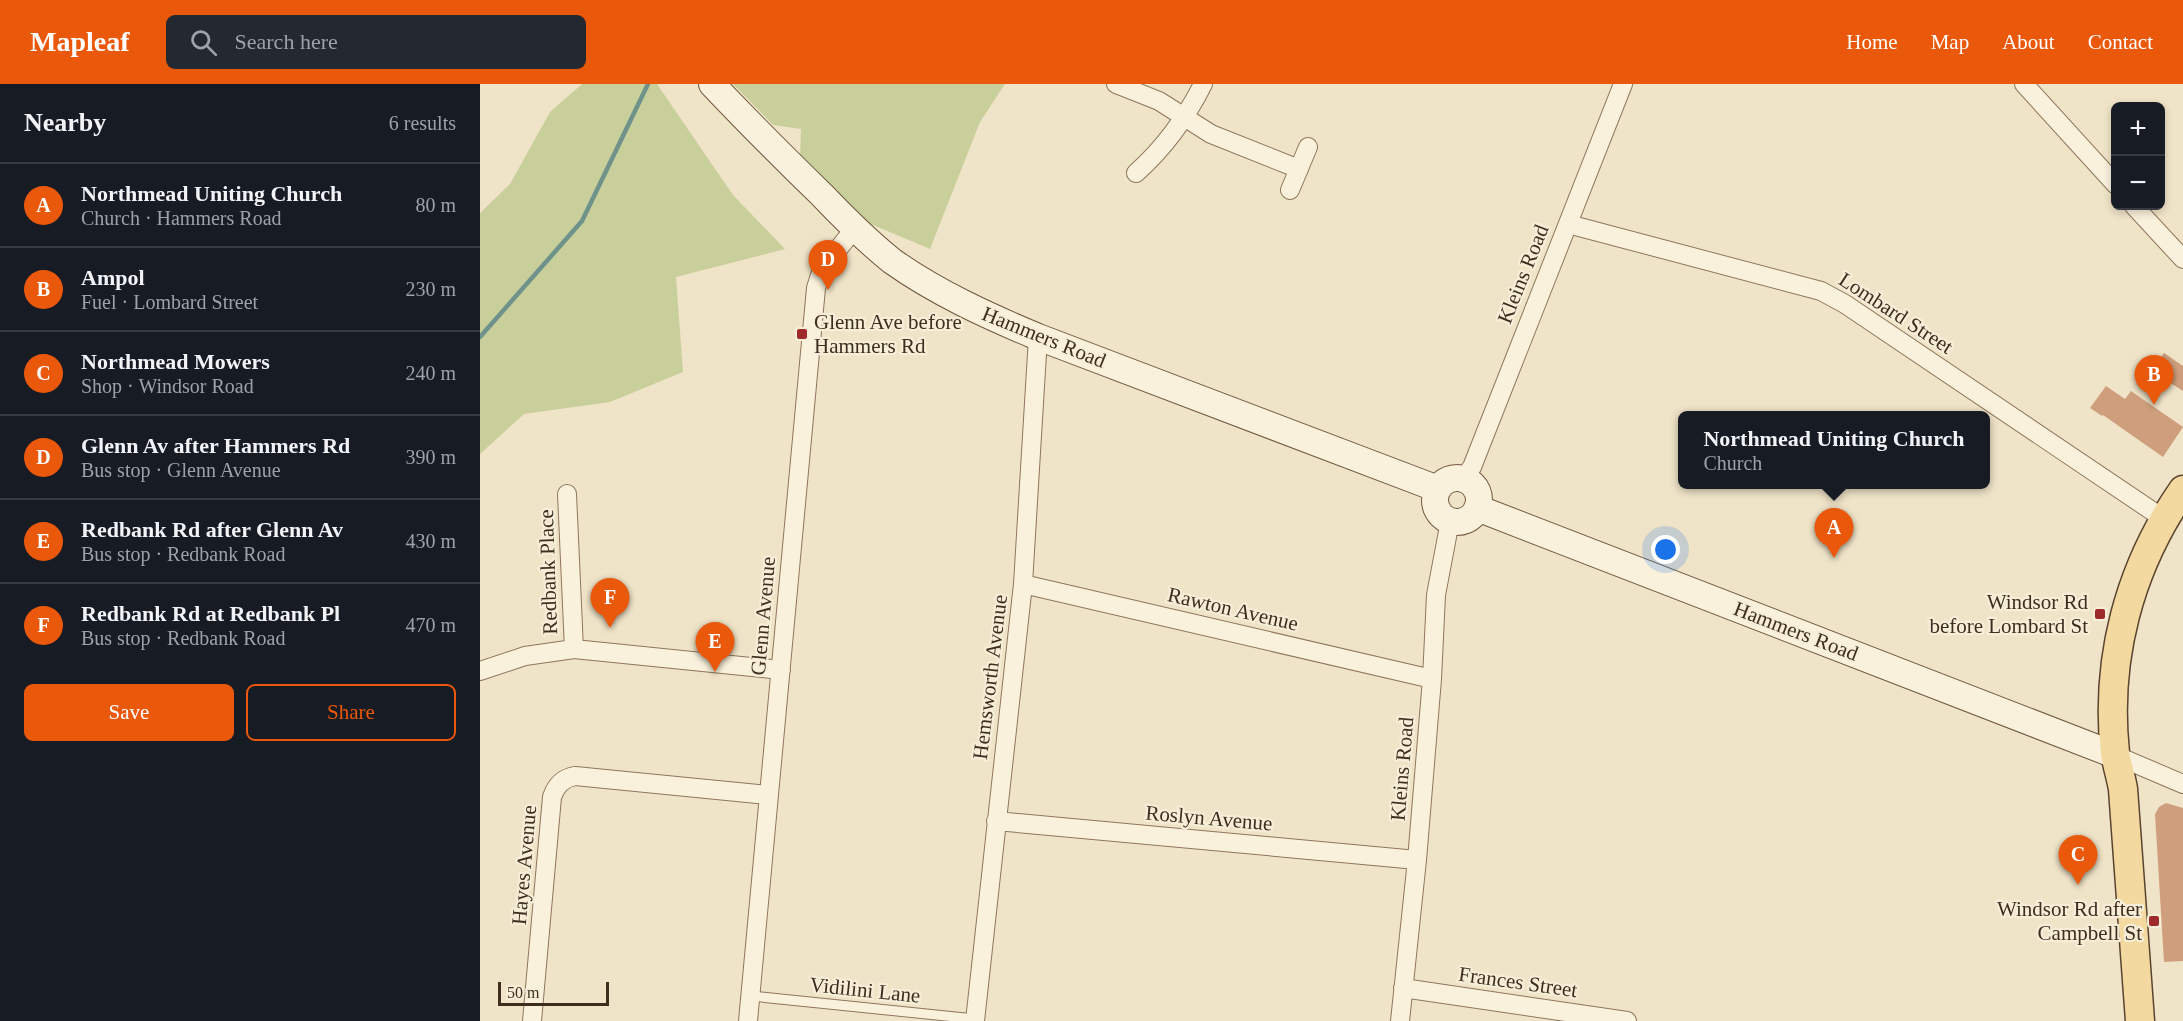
<!DOCTYPE html>
<meta charset="utf-8">
<style>
body{margin:0;font-family:"Times New Roman",serif;background:#242831;color:#f1f3f6}
.controls{position:absolute;right:18px;top:18px;display:grid;overflow:hidden;border-radius:9px;box-shadow:0 3px 9px #0003}
.controls button{width:54px;height:54px;display:grid;place-items:center;padding:0;border:0;border-bottom:2px solid #363941;background:#171b24;color:#f1f3f6;font:30px sans-serif}
.scale{position:absolute;left:18px;bottom:15px;width:111px;box-sizing:border-box;padding-left:6px;border:3px solid #3d2e20;border-top:0;font-size:16px;line-height:21px;white-space:nowrap;color:#3d2e20;-webkit-text-stroke:4px #f7eed8;paint-order:stroke}
.you{position:absolute;left:1186px;top:466px;width:21px;height:21px;margin:-15px;border:4px solid #fff;border-radius:50%;background:#1a73e8;box-shadow:0 0 0 9px #1a73e833}
.badge{display:grid;place-items:center;width:39px;height:39px;border-radius:50%;background:#ea580c;color:#fff;font-size:20px;font-weight:700}
.pin{position:absolute;translate:-50% -50px;filter:drop-shadow(0 2px 3px #0008)}
.pin::after{content:'';position:absolute;top:32px;width:21px;height:18px;background:inherit;clip-path:polygon(0 0,100% 0,50% 100%)}
.popup{position:absolute;left:1198px;top:327px;width:312px;height:78px;box-sizing:border-box;display:grid;place-content:center;border-radius:9px;background:#171b24;filter:drop-shadow(0 2px 4px #0005);font-size:20px;white-space:nowrap;color:#9ea1a6}
.popup b{font-size:22px;color:#f1f3f6}
.popup::after{content:'';position:absolute;left:50%;top:100%;margin-left:-12px;border:12px solid transparent;border-top-color:#171b24}
.list{margin:0;padding:0;list-style:none}
h2{display:flex;justify-content:space-between;align-items:center;height:78px;margin:0;padding:0 24px;font-size:26px}
h2 small{font-size:20px;font-weight:400;color:#9ea1a6}
.list li{display:grid;grid-template-columns:39px 1fr auto;gap:18px;align-items:center;box-sizing:border-box;height:84px;padding:0 24px;border-top:2px solid #363941}
.list b{display:block;font-size:22px;white-space:nowrap}
.list p{margin:0;font-size:20px;white-space:nowrap;color:#9ea1a6}
.list em{font-size:20px;font-style:normal;color:#9ea1a6}
.actions{display:flex;gap:12px;padding:18px 24px}
.actions a{flex:1;padding:14px 0;border:2px solid #ea580c;border-radius:9px;text-align:center;font-size:21px;color:#ea580c}
.actions .main{background:#ea580c;color:#fff}
.icon{flex:none;width:33px;height:33px;fill:none;stroke:currentColor;stroke-width:2;stroke-linecap:round;stroke-linejoin:round}
.map{position:relative;flex:none;width:1703px;height:937px;overflow:hidden}
header{display:flex;align-items:center;gap:36px;box-sizing:border-box;height:84px;padding:0 30px;background:#ea580c;color:#fff}
header strong{font-size:28px}
nav{display:flex;gap:33px;margin-inline-start:auto;font-size:21px}
.search{width:420px;height:54px;background:#242831;display:flex;align-items:center;gap:15px;box-sizing:border-box;padding:0 21px;border-radius:9px;color:#9ea1a6;font-size:22px}
main{display:flex}
aside{flex:1;background:#171b24}
.map>svg:first-child{display:block}
</style>
<header>
<strong>Mapleaf</strong>
<div class="search"><svg class="icon" aria-label="search" viewBox="0 0 24 24"><circle cx="10" cy="10" r="6"/><path d="M15 15l6 6"/></svg>Search here</div>
<nav><a>Home</a><a>Map</a><a>About</a><a>Contact</a></nav>
</header>
<main>
<aside>
<h2>Nearby<small>6 results</small></h2>
<ul class="list">
<li><span class="badge">A</span><div><b>Northmead Uniting Church</b><p>Church · Hammers Road</p></div><em>80 m</em></li>
<li><span class="badge">B</span><div><b>Ampol</b><p>Fuel · Lombard Street</p></div><em>230 m</em></li>
<li><span class="badge">C</span><div><b>Northmead Mowers</b><p>Shop · Windsor Road</p></div><em>240 m</em></li>
<li><span class="badge">D</span><div><b>Glenn Av after Hammers Rd</b><p>Bus stop · Glenn Avenue</p></div><em>390 m</em></li>
<li><span class="badge">E</span><div><b>Redbank Rd after Glenn Av</b><p>Bus stop · Redbank Road</p></div><em>430 m</em></li>
<li><span class="badge">F</span><div><b>Redbank Rd at Redbank Pl</b><p>Bus stop · Redbank Road</p></div><em>470 m</em></li>
</ul>
<div class="actions"><a class="main">Save</a><a>Share</a></div>
</aside>
<div class="map">
<svg width="1703" height="937" viewBox="0 0 1703 937">
<rect width="100%" height="100%" fill="#f0e4c8"/>
<path fill="#c9cf9b" d="M102,0h75l76,111 52,54 -109,28 7,95 -73,30 -86,12 -44,40v-241l30,-29 40,-72z
M253,0h272l-25,38 -50,127 -64,-27 -66,-65 1,-28 -28,-4z"/>
<g fill="none" stroke-linecap="round" stroke-linejoin="round">
<path stroke="#6f938a" stroke-width="4.5" d="M0,253l102,-116 66,-137"/>
</g>
<path fill="#cf9f7d" d="M1684,269l19,13v25l-31,-20z
M1626,302l19,13 6,-8 52,36 -20,30 -60,-42 -1,1 -12,-8z
M1686,719l17,5v153l-19,1 -9,-148 4,-7z"/>
<g fill="none" stroke-linecap="round" stroke-linejoin="round">
<defs>
<path id="lane" d="M271,912l224,23"/>
<path id="street" d="M636,0l43,17 52,33 88,35
M1544,0l92,101
M656,89c28,-25 50,-55 67,-89
M810,106l18,-43
M1654,122l49,53
M1088,140l253,67 24,13 319,215
M983,395l9,-12 151,-383
M87,410l7,155
M543,500l409,95
M0,587l45,-15 49,-7 207,21
M1635,671l68,29
M516,737l421,39
M923,904l224,33
M52,937l20,-224c4,-12 11,-19 23,-21l193,19
M268,937l68,-733 6,-19 33,-41
M495,937l48,-437 15,-247
M920,937l17,-161 15,-181 4,-84 14,-74"/>
<path id="secondary" d="M232,0c36,38 73,75 110,111 22,23 45,46 70,66 45,32 96,55 146,76l400,152
M955 416a22 22 0 1 1 44 0a22 22 0 1 1-44 0Z
M997,424l638,247"/>
<path id="primary" d="M1660,937l-17,-232c-2,-12 -6,-24 -8,-36 -10,-94 14,-185 68,-263"/>
</defs>
<use href="#lane" stroke="#8d765c" stroke-width="11"/>
<use href="#street" stroke="#8d765c" stroke-width="20"/>
<use href="#secondary" stroke="#6f573f" stroke-width="28"/>
<use href="#primary" stroke="#5b4430" stroke-width="31"/>
<use href="#lane" stroke="#faf1dc" stroke-width="9"/>
<use href="#street" stroke="#faf1dc" stroke-width="18"/>
<use href="#secondary" stroke="#faf1dc" stroke-width="26"/>
<use href="#primary" stroke="#f3d9a0" stroke-width="28"/>
</g>
<g fill="#9e2a2b" stroke="#f7eed8" stroke-width="2">
<rect x="316" y="244" width="12" height="12" rx="3"/>
<rect x="1614" y="524" width="12" height="12" rx="3"/>
<rect x="1668" y="831" width="12" height="12" rx="3"/>
</g>
<g text-anchor="middle" stroke-width="4.5" stroke-linejoin="round" paint-order="stroke">
<g font-size="21" fill="#3d2e20" stroke="#f7eed8">
<text transform="translate(1043 190) rotate(-68)" y="7">Kleins Road</text>
<text transform="translate(1416 229) rotate(33)" y="7">Lombard Street</text>
<text transform="translate(564 253) rotate(22)" y="7">Hammers Road</text>
<text transform="translate(68 488) rotate(-92)" y="7">Redbank Place</text>
<text transform="translate(753 525) rotate(13)" y="7">Rawton Avenue</text>
<text transform="translate(283 532) rotate(-85)" y="7">Glenn Avenue</text>
<text transform="translate(1316 547) rotate(21)" y="7">Hammers Road</text>
<text transform="translate(510 593) rotate(-83)" y="7">Hemsworth Avenue</text>
<text transform="translate(922 685) rotate(-85)" y="7">Kleins Road</text>
<text transform="translate(729 734) rotate(5)" y="7">Roslyn Avenue</text>
<text transform="translate(44 781) rotate(-85)" y="7">Hayes Avenue</text>
<text transform="translate(1038 898) rotate(8)" y="7">Frances Street</text>
<text transform="translate(385 906) rotate(6)" y="7">Vidilini Lane</text>
</g>
<g font-size="21" fill="#3d2e20" stroke="#f7eed8" text-anchor="end">
<text x="334" y="245" text-anchor="start">Glenn Ave before<tspan x="334" dy="24">Hammers Rd</tspan></text>
<text x="1608" y="525">Windsor Rd<tspan x="1608" dy="24">before Lombard St</tspan></text>
<text x="1662" y="832">Windsor Rd after<tspan x="1662" dy="24">Campbell St</tspan></text>
</g>
</g>
</svg>
<div class="controls">
<button>+</button>
<button>−</button>
</div>
<div class="scale">50 m</div>
<div class="you"></div>
<div class="pin badge" style="left:1354px;top:474px">A</div>
<div class="popup"><b>Northmead Uniting Church</b>Church</div>
<div class="pin badge" style="left:1674px;top:321px">B</div>
<div class="pin badge" style="left:1598px;top:801px">C</div>
<div class="pin badge" style="left:348px;top:206px">D</div>
<div class="pin badge" style="left:235px;top:588px">E</div>
<div class="pin badge" style="left:130px;top:544px">F</div>
</div>
</main>
